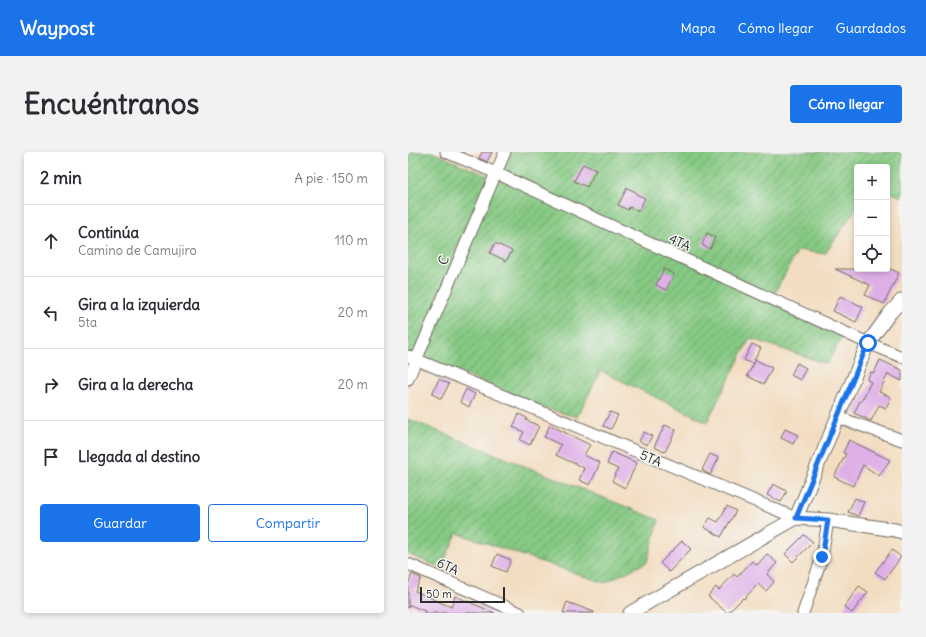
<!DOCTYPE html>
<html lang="es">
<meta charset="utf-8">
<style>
body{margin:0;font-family:Delius,sans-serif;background:#f2f2f3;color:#2b2b33}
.controls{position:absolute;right:12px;top:12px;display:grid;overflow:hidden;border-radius:4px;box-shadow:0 2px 6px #0003}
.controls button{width:36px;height:36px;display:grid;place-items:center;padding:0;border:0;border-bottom:1px solid #e1e1e2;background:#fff;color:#2b2b33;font:20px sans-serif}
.scale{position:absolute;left:12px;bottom:10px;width:85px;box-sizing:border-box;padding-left:4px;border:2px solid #2b2b2b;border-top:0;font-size:11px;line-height:14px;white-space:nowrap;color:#2b2b2b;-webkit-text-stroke:3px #f6f6f2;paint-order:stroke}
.stop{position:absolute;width:12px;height:12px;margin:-9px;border:3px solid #1a73e8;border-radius:50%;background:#fff}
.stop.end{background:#1a73e8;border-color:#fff;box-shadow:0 1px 4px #0008}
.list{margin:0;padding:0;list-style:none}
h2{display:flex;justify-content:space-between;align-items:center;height:52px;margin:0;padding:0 16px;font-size:17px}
h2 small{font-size:13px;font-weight:400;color:#7c7c81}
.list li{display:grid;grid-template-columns:26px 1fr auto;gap:12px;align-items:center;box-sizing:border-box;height:72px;padding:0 16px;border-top:1px solid #e1e1e2}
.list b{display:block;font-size:15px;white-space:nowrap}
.list p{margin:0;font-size:13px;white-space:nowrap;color:#7c7c81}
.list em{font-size:13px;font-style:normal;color:#7c7c81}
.actions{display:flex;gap:8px;padding:12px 16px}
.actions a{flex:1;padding:9px 0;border:1px solid #1a73e8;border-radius:4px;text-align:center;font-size:14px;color:#1a73e8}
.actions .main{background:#1a73e8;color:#fff}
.icon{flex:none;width:22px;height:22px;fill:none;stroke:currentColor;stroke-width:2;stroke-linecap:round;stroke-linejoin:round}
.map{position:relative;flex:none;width:494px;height:461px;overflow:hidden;border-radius:4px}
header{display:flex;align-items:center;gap:24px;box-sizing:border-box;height:56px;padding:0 20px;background:#1a73e8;color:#fff}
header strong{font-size:19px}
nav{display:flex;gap:22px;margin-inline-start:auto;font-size:14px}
.intro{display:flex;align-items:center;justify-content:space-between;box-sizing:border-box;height:96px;padding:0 24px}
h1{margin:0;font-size:28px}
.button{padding:10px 18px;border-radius:4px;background:#1a73e8;color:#fff;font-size:14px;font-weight:700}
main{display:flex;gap:24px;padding:0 24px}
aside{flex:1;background:#fff;border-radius:4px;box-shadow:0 2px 6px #0003}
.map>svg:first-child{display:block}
</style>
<header>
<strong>Waypost</strong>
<nav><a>Mapa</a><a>Cómo llegar</a><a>Guardados</a></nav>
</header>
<div class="intro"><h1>Encuéntranos</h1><a class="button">Cómo llegar</a></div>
<main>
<aside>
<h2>2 min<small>A pie · 150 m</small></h2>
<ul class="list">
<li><svg class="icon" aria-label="ahead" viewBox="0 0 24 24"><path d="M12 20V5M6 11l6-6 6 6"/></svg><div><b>Continúa</b><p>Camino de Camujiro</p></div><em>110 m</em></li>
<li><svg class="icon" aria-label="left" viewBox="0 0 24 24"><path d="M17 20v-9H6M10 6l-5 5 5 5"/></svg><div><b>Gira a la izquierda</b><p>5ta</p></div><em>20 m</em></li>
<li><svg class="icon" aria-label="right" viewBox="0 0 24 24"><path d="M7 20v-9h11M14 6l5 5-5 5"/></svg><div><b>Gira a la derecha</b></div><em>20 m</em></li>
<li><svg class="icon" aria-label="arrive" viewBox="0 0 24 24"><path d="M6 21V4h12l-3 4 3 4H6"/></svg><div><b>Llegada al destino</b></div></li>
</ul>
<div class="actions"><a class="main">Guardar</a><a>Compartir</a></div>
</aside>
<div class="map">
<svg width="494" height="461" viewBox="0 0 494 461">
<defs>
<pattern id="garden-furrows" width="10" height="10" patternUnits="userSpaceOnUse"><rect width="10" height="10" fill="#86c983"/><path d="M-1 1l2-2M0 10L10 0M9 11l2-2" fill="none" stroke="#6ea36b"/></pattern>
</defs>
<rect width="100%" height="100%" fill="#f6f6f2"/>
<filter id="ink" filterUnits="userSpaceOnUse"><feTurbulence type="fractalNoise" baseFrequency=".025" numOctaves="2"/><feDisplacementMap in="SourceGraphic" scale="8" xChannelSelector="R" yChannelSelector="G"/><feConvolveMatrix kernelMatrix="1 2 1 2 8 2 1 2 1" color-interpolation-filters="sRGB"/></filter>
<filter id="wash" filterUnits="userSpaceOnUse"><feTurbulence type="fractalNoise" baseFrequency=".012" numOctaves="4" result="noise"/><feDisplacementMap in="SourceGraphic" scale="16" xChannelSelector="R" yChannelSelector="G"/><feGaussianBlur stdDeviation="0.9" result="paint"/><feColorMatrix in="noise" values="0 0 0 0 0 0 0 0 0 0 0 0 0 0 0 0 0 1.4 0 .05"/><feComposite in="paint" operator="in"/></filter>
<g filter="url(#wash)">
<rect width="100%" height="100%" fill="#f3ddc1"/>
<path fill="url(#garden-furrows)" stroke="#587a57" d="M0,0h24l63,27 12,-27h395v45l-15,-6v-24h-30v40l-32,47 -27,-4 -27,50 71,37 -15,27 -77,-26 -43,84 -106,-51 -24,46 -43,-12 -114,-50 -12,31z
M0,267l251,101 -12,42 -43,21 -147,-50 -16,35 -33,-14z"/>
<g id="blocks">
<path fill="#dfb0e8" d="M74,0h10l-5,10 -8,-4z
M175,12l13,6 -9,17 -13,-6z
M219,36l9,4v2l9,4 -6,13 -10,-4 -1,3 -10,-5z
M299,81l8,4 -5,12 -8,-4z
M87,91l17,8 -6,10 -16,-8z
M256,117l10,5 -8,16 -10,-5z
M427,117h56l8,4 -15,31 -19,-9 5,-10z
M432,144l23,11 -7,15 -23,-11z
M344,192l9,4 -9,16 -8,-4z
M348,208l16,8 -8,16 -17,-8z
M472,208l22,10v11l-14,-7 -9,18 12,5 -5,11 -7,-3 -8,16 -17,-8 6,-12 1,1 10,-20 -4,-2 4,-8 3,1z
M389,211l9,5 -6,12 -9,-5z
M31,227l10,5 -8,15 -9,-5z
M58,237l9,5 -6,13 -9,-5z
M202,260l8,3 -7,14 -8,-3z
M111,262l8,4 -1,2 13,6 -9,19 -10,-5 4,-8 -11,-5z
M142,273l40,20 -6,10 16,8 -10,22 -11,-5 5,-12 -28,-13 5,-10 -17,-8z
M257,273l11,5 -11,22 -11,-5z
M377,277l13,6 -5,9 -12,-6z
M236,280l8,4 -5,9 -8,-4z
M441,288l41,20 -11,16 -16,-11 -10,21 -19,-9 12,-23 -3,-1z
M204,300l25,11 -12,25 -13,-7 6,-12 -11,-5z
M302,302l9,4 -9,17 -8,-5z
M365,332l14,7 -6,11 -14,-7z
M447,346l9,4 -6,14 -10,-4z
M319,354l9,5 -15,26 -17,-10 6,-9 8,4z
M396,383l9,7 -20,20 -8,-8z
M274,389l9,8 -22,23 -9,-9z
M484,398l9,7 -16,22 -10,-7z
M89,402l14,6 -5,12 -14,-6z
M359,402l10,9 -10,11 7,8 -8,9 -8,-7 -14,15 -1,-1 -15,15h-1l-19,-17 8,-9 3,3 15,-16 3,3 15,-16 5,4z
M4,422l9,4 -6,13 36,16 4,-11 40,17h-71l1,-2 -15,-6 -2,3v-23z
M451,434l9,6 -16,21 -8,-6z
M159,450l27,10v1h-31z"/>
</g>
</g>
<g filter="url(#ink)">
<use href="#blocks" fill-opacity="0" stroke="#716960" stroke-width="1"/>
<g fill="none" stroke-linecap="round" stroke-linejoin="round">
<defs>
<path id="minor" d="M38,0l50,21 372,170 34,14
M0,204l388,162
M0,227l97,-227
M429,265l65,23
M0,412l112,49
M395,461l19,-56 6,-37"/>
<path id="tertiary" d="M388,366l32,2 67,10 7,2
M222,461l166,-95 72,-175 22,-30 12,-13"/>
</defs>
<use href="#minor" stroke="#716960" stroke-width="13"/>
<use href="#tertiary" stroke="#716960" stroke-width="15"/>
<use href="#minor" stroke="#fff" stroke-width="11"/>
<use href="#tertiary" stroke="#fff" stroke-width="13"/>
</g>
</g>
<g fill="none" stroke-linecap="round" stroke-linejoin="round" filter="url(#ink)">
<path stroke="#1a73e8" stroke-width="5" d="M414,405l6,-37 -32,-2 72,-175"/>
</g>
<g text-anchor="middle" stroke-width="3" stroke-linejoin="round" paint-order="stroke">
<g font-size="13" fill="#2b2b2b" stroke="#f6f6f2">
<text transform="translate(272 90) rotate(25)" y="5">4TA</text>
<text transform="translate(35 108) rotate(-67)" y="5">C</text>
<text transform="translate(243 306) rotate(23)" y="5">5TA</text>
<text transform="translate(40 414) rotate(24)" y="5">6TA</text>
</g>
</g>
</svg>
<div class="controls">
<button>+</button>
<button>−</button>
<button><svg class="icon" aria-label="locate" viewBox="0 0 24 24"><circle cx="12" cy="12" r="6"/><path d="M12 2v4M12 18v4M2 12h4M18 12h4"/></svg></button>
</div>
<div class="scale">50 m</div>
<div class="stop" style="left:460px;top:191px"></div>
<div class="stop end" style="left:414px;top:405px"></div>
</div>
</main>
